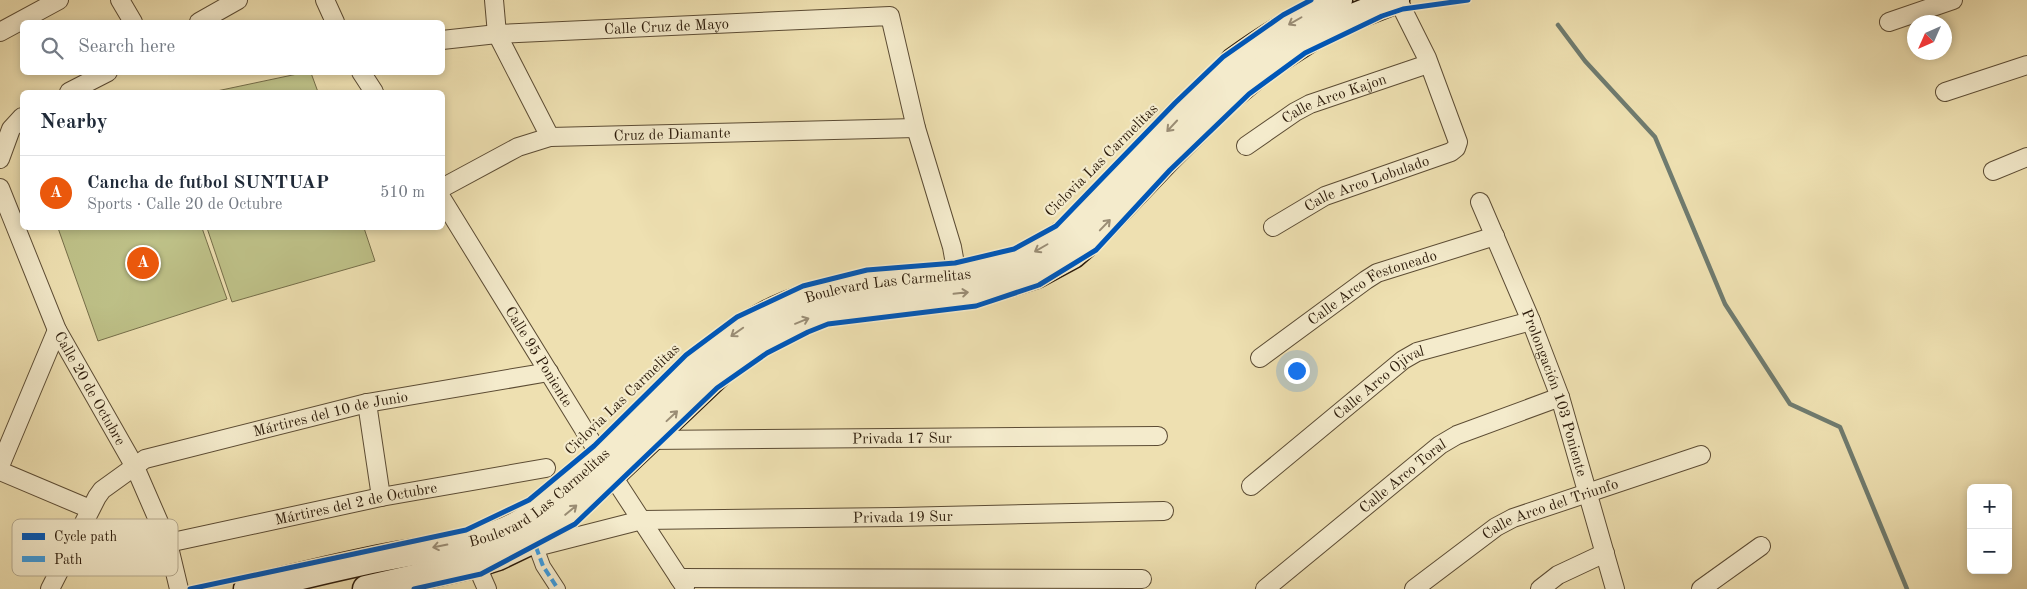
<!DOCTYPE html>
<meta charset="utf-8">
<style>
body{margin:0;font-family:"Old Standard TT",serif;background:#f6f6f7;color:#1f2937}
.controls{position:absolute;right:15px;bottom:15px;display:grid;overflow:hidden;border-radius:8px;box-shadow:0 2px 8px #0003}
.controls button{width:45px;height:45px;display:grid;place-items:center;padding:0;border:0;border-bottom:1px solid #e0e1e3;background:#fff;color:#1f2937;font:25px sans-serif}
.compass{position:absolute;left:1907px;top:15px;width:45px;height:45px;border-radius:50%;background:#fff;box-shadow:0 2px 8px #0003;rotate:225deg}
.you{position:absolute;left:1296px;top:370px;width:18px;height:18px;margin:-12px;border:4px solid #fff;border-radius:50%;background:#1a73e8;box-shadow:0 0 0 8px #1a73e833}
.badge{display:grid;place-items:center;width:32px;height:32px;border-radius:50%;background:#ea580c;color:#fff;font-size:16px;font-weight:700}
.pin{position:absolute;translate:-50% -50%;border:2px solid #fff;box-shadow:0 1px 5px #0006}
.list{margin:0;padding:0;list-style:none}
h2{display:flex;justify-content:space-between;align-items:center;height:65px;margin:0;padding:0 20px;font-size:21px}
h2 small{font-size:16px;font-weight:400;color:#747a83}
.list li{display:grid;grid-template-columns:32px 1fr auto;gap:15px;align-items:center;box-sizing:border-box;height:75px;padding:0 20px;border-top:1px solid #e0e1e3}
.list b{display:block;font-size:19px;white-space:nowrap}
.list p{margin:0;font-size:16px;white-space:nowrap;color:#747a83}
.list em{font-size:16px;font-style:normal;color:#747a83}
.icon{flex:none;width:28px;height:28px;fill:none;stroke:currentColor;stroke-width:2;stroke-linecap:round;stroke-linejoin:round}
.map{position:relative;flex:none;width:2027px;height:589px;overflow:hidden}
.search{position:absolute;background:#fff;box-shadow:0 2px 8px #0003;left:20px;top:20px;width:425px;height:55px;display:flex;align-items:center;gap:12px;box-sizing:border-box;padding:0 18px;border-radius:8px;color:#747a83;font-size:19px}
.panel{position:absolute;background:#fff;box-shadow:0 2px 8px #0003;left:20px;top:90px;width:425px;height:140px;border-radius:8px}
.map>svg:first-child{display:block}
</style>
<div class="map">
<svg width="2027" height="589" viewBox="0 0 2027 589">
<rect width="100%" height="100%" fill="#eee0b1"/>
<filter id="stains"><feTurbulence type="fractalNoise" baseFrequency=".004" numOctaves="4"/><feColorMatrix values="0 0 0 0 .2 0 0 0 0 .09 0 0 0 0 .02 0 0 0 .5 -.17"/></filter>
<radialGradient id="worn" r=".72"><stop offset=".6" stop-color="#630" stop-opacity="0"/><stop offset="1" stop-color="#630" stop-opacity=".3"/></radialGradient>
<path fill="#bec188" stroke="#756e49" d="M302,73h9l7,19h-106z
M58,228h144l25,71 -129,42z
M207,228h157l11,33 -143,41z"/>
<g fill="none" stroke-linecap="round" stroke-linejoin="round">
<path stroke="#6f7b6f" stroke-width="4.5" d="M1558,25l27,36 70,76 70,167 65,100 50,23 67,162"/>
<defs>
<path id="pedestrian" d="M536,547l7,19 15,23"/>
<g id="minor">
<path d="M120,0l13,22"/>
<path d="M325,0l10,22"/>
<path d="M494,0l3,34 53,103"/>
<path d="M199,22l39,-22"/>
<path d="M1889,22l64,-22"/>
<path d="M0,32l59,-32"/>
<path id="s1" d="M442,40l55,-6 393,-18 26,112 36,119 5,28"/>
<path d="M361,72l13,20"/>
<path d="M69,92l39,-20"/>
<path d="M1945,92l82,-27"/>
<path id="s2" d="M1246,146l49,-34 15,-8 118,-40"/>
<path d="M0,159l11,-30 11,-12"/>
<path d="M1993,171l34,-14"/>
<path id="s3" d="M0,188l57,142 78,137 33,76 11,46"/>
<path id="s4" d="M442,188l76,-41 32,-10 366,-9"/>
<path id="s5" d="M442,199l170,276 73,112"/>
<path id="s6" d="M1480,202l51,119 29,76 55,192"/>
<path id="s7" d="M1273,227l52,-31 126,-44 5,-4 2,-6 -31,-84 -29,-58"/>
<path id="s8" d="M1260,358l106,-78 11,-7 118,-37"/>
<path d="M367,403l14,94"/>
<path id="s9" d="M647,440l511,-4"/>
<path d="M0,466l57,-136"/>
<path d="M0,471l90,38"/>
<path id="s10" d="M1251,486l152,-126 14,-8 114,-31"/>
<path id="s11" d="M168,543l213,-46 165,-29"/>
<path id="s12" d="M527,543l9,4 106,-27 255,-3 267,-6"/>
<path d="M476,564l11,25"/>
<path d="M679,578l463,1"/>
<path id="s13" d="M50,589l47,-92 5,-7 43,-31 222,-56 182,-31"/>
<path id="s14" d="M1265,589l175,-144 17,-10 103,-38"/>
<path id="s15" d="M1414,589l82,-62 17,-9 188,-63"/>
<path d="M1540,589l18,-14 47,-22"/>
<path d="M1701,589l60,-43"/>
</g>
<g id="secondary">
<path id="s16" d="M247,589c47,-11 93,-23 140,-32 40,-8 97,-13 133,-34 19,-11 36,-27 52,-41 33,-28 64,-58 95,-88 33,-32 66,-64 108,-84 39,-18 82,-26 124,-30 33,-4 67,-3 99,-13 34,-10 64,-31 91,-52l145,-154c33,-24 67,-45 105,-61"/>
<path d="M366,589l110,-25 22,-7 29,-14 39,-29 46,-39 117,-111 28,-21 32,-17 41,-15 38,-8 117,-12 51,-16 37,-20 15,-13 79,-83 57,-57 43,-36 50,-32 28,-14 51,-20"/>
</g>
</defs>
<use href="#pedestrian" stroke="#5c4c34" stroke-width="16"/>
<use href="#minor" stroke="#5c4c34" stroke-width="20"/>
<use href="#secondary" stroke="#2c1b0a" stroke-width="29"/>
<use href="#pedestrian" stroke="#f4ebcc" stroke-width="14"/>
<use href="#minor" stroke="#f4ebcc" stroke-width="18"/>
<use href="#secondary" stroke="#f4ebcc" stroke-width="26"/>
<path stroke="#3d9bde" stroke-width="4" stroke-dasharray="8 4" stroke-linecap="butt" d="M536,547l7,19 15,23"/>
<defs>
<path id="cycleway" d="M190,589l276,-59 63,-30 65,-54 92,-91 51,-38 66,-31 64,-16 88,-7 59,-14 42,-23 119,-123 48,-46 60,-42 28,-15
M414,589l67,-15 94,-50 142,-136 50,-35 41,-21 20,-8 148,-18 63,-21 57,-35 74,-80 79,-76 56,-41 77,-37 21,-7 65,-9"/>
</defs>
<use href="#cycleway" stroke="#f4ebcc" stroke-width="8"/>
<use href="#cycleway" stroke="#0057b8" stroke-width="5"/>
</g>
<defs><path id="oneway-shaft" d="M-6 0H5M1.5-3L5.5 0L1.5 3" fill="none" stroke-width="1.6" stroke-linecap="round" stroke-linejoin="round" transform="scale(1.25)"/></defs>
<g stroke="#9a8d75">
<use href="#oneway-shaft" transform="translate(1295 21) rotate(150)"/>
<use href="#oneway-shaft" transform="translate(1172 126) rotate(133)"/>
<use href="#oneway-shaft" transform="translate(1105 225) rotate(-46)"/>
<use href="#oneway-shaft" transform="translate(1041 248) rotate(150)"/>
<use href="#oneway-shaft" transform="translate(961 293) rotate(-6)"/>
<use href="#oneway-shaft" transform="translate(802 321) rotate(-22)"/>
<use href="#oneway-shaft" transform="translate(737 332) rotate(145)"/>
<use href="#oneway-shaft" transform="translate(672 416) rotate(-43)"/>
<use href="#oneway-shaft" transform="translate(571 510) rotate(-40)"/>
<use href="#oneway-shaft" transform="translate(440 546) rotate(169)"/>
</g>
<g text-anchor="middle" stroke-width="4.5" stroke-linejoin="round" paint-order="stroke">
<g font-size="15" fill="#2c1b0a" stroke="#f4ebcc">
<text dy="5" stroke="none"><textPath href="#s1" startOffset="225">Calle Cruz de Mayo</textPath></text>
<text dy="5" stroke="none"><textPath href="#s2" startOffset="101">Calle Arco Kajon</textPath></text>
<text dy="5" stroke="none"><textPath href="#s4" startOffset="242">Cruz de Diamante</textPath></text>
<text transform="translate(1101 160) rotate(-45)" y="5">Ciclovia Las Carmelitas</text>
<text dy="5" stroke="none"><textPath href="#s7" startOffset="104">Calle Arco Lobulado</textPath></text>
<text dy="5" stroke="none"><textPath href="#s16" startOffset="731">Boulevard Las Carmelitas</textPath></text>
<text dy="5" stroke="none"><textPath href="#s8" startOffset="134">Calle Arco Festoneado</textPath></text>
<text dy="5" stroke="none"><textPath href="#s5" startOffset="185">Calle 95 Poniente</textPath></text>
<text dy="5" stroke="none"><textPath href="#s10" startOffset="165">Calle Arco Ojival</textPath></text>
<text dy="5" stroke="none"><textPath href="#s3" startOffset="220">Calle 20 de Octubre</textPath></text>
<text dy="5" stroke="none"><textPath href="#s6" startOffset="205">Prolongación 103 Poniente</textPath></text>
<text transform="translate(622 399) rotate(-44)" y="5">Ciclovia Las Carmelitas</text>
<text dy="5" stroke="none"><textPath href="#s13" startOffset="356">Mártires del 10 de Junio</textPath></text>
<text dy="5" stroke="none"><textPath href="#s9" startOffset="255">Privada 17 Sur</textPath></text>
<text dy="5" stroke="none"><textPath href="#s14" startOffset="178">Calle Arco Toral</textPath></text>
<text dy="5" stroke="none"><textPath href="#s16" startOffset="311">Boulevard Las Carmelitas</textPath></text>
<text dy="5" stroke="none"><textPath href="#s11" startOffset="192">Mártires del 2 de Octubre</textPath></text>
<text dy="5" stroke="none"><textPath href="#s15" startOffset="160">Calle Arco del Triunfo</textPath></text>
<text dy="5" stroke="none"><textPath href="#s12" startOffset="380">Privada 19 Sur</textPath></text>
</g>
</g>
<rect x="12" y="519" width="166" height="57" rx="8" fill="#f4ebcc" stroke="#b8ad92" stroke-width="1"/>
<rect x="22" y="533" width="23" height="7" fill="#0057b8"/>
<rect x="22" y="556" width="23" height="6" fill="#3d9bde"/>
<g font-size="14" fill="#2c1b0a">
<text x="54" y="541">Cycle path</text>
<text x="54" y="564">Path</text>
</g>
<rect width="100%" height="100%" filter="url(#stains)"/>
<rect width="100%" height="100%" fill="url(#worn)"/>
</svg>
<div class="controls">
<button>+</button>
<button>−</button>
</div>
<svg class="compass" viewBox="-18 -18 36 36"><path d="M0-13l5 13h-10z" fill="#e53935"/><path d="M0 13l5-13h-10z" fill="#747a83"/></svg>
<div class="you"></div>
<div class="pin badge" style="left:143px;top:263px">A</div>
<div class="search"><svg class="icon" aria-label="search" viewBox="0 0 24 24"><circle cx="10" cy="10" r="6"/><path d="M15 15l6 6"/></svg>Search here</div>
<section class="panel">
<h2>Nearby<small></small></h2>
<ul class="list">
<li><span class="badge">A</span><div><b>Cancha de futbol SUNTUAP</b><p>Sports · Calle 20 de Octubre</p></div><em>510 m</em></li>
</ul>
</section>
</div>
